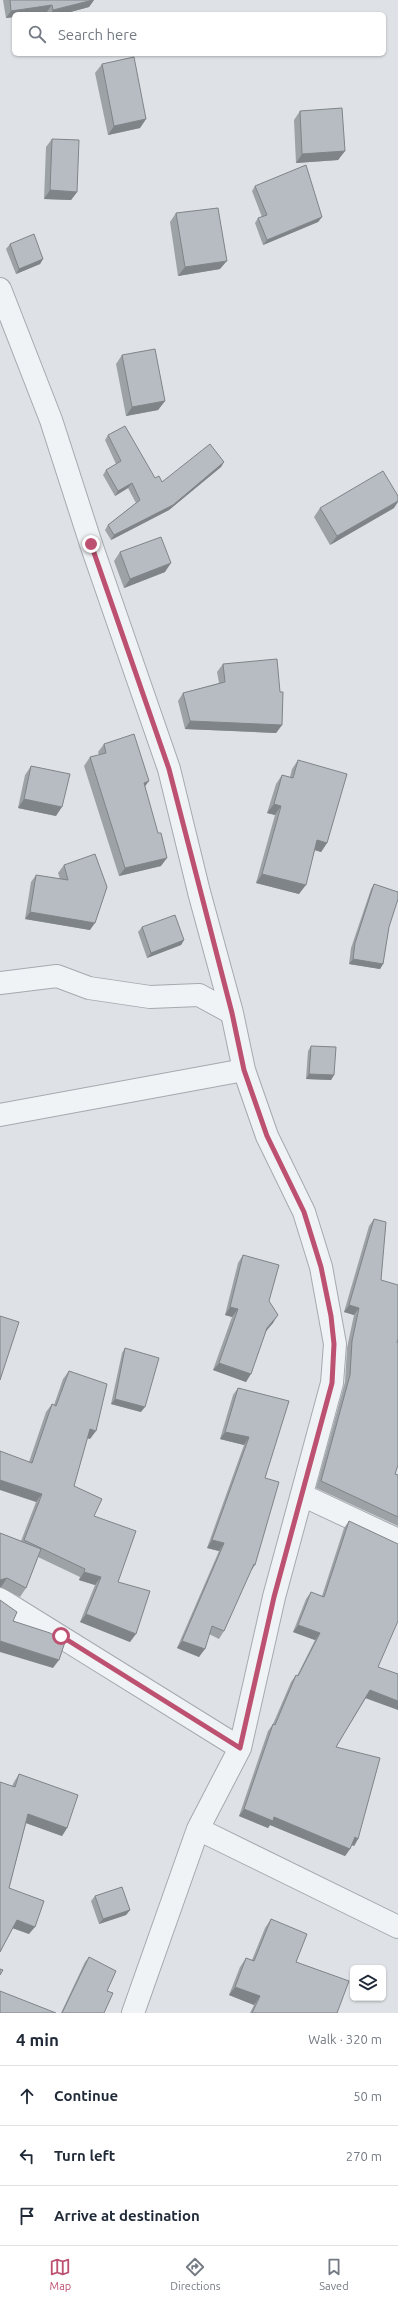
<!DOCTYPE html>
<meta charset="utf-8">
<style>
body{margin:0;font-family:Ubuntu,sans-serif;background:#f6f6f7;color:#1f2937}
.controls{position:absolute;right:12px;bottom:12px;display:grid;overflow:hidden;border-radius:6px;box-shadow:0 1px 3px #0004}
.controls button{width:36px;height:36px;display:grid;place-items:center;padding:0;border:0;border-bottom:1px solid #e0e1e3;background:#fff;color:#1f2937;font:20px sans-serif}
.stop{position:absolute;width:12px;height:12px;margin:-9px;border:3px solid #bd5171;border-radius:50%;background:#fff}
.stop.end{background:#bd5171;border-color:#fff;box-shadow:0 1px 4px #0008}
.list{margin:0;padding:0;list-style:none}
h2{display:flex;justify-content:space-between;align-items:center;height:52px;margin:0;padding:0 16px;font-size:17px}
h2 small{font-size:13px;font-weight:400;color:#747a83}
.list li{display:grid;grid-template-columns:26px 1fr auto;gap:12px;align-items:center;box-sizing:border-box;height:60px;padding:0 16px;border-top:1px solid #e0e1e3}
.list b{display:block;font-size:15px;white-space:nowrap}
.list em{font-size:13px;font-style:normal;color:#747a83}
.icon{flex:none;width:22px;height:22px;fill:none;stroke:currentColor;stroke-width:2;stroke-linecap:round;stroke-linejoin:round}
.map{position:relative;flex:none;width:398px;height:2013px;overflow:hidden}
.search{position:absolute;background:#fff;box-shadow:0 1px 3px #0004;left:12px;right:12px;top:12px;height:44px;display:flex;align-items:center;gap:10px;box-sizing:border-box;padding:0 14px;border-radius:6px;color:#747a83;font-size:15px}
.sheet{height:232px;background:#fff}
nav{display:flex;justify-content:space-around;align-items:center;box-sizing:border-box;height:56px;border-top:1px solid #e0e1e3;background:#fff;font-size:11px;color:#747a83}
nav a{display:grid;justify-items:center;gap:2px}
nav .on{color:#bd5171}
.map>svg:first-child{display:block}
</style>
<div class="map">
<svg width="398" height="2013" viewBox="0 0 398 2013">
<rect width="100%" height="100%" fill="#dee2e6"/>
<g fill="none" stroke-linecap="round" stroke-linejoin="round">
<defs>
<path id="street" d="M0,289l51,131 40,124 78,225 30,123 33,121 12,57 23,66 37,76 17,55 14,77 -3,39 -58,214 -34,151 -42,81 -65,184
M0,983l57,-7 32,12 61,9 49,-2 33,18
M0,1115l244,-45
M302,1495l96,45
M0,1599l240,149
M198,1829l200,98"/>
</defs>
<use href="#street" stroke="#a4aaaf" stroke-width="24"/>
<use href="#street" stroke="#f0f3f5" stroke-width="22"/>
</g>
<path fill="#9da2a7" d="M3,0h91l-5,7 -26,7h-17v-1l-32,1v3l-8,1z
M102,64l44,55 -6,9 -32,7 -13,-62z
M300,111l45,40 -7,9 -42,3 -2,-43z
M52,139l25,53 -6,8 -27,-1 2,-52z
M255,186l67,31 -4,5 -55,23 -8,-22 3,-5 4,-1 -10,-26z
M176,213l44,56 -42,7 -8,-54z
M10,244l33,15 -3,5 -24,10 -10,-25z
M122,355l43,46 -7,9 -32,6 -10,-52z
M108,435l47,43 7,4 62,-20 -3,5 -52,43 -58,30 -6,-10 3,-5 28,-22 -8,-15 -13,8 -12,-21 3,-5 10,-6 -11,-24z
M320,508h74l-64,37 -16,-28z
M120,552l45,20 -41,16 -10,-27z
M223,664l59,61 -6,8 -91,-4 -7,-28 5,-8 36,-10 -2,-11z
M104,744l41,42 16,80 -42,10 -35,-110 6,-9 9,-2 -1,-3z
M298,760l29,83 -6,9 -6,-2 -16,44 -43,-11 19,-68 -8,-2 9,-29 6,-9 8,2 2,-8z
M31,766l25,50 -38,-8 7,-33z
M64,865l26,65 -65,-11 6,-37 5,-7 24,4 -2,-6z
M374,884l15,43 -6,37 -3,5 -31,-5 2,-16 20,-59z
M142,927l42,13 -3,5 -34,13 -9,-26z
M311,1046l23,29 -3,5 -25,-1 2,-28z
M374,1219l7,61 16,63 -2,131 3,1v51l-82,-38 29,-106 2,-34 7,-33 -10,-3 25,-86z
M243,1255l26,46 4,22 -7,8 -20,51 -33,-12 19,-53 -7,-2 13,-52z
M125,1348l16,64 -30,-8 11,-51z
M69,1371l21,68 -3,-1 -13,48 20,30 24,66 12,60 -50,-20 15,-37 -16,-5 1,-3 -42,-20 -12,31 -6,9 -20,-10v-54l21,8 15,-39 -7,-40 17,-50 6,-8 2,1 9,-26z
M238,1388l27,90 -15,94 -26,59 -5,8 -10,-5 -10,23 -22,-9 42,-97 -12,-3 37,-103 -24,-6 13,-44z
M349,1521l29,146 -12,31 -30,49 22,92 -4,7 -3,-1 -1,4 -5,7 -75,-31 -2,3 -29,-12 29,-85 5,-7 18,-42 5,-7 1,1 18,-36 -22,-8 13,-33 5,-7 11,4 22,-68z
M19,1774l48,54 -5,8 -36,-13 -17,65 20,46 -16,-6 -13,24 12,-166 2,-4z
M95,1896l35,14 -4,5 -27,9 -8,-23z
M271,1919l25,43 41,51h-87l4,-8 -25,-10 11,-28 6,-9 6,2 13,-32z
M89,1957l18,34 -3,22h-43l24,-51z"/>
<path fill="#7f8488" d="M93,0h1l-5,7 -26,7h-13l3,-4z
M52,5l-6,8 -9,1h-23v3l-8,1 5,-7z
M146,119l-6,9 -32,7 6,-9z
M345,151l-7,9 -42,3 6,-9z
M50,190l27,2 -6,8 -27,-1z
M322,217l-4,5 -55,23 4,-5z
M43,259l-3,5 -24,10 3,-5z
M227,261l-7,8 -42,7 7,-9z
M165,401l-7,9 -32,6 6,-9z
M224,462l-3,5 -52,43 -58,30 3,-5z
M132,483l-4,5 -13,8 3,-5z
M398,501v1l-4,6 -64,37 7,-9z
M171,563l-6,9 -41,16 6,-9z
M190,721l92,4 -6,8 -91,-4z
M149,781l-6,8 1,-6z
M24,799l38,8 -6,9 -38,-8z
M274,804l7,2 -6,9 -8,-2z
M317,840l10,3 -6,9 -10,-3z
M167,858l-6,8 -42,10 6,-8z
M262,874l44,11 -7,9 -43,-11z
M30,912l65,11 -5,7 -65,-11z
M184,940l-3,5 -34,13 4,-5z
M353,959l30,5 -3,5 -31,-5z
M309,1074l25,1 -3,5 -25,-1z
M349,1305l10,3 -5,7 -10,-3z
M230,1307l8,2 -6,8 -7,-2z
M278,1315l-5,8 -11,13 5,-8z
M219,1363l32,11 -5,8 -33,-12z
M115,1399l30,8 -4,5 -30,-8z
M90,1429l6,2 -6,8 -6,-2z
M225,1432l24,5 -5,8 -24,-6z
M0,1480l42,14 -6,8 -36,-12z
M212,1540l12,3 -5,8 -12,-3z
M254,1564l1,1 -5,7z
M84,1572l17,5 -6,8 -16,-5z
M7,1578l-6,9h-1v-7z
M86,1614l50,20 -6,8 -50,-20z
M298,1625l22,8 -5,7 -22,-8z
M0,1641l59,19 -6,8 -53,-16z
M182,1641l23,8 -6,8 -22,-9z
M370,1690l28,11v9l-33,-12z
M244,1809l30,8 76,32 -5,7 -75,-31 -2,3 -29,-12z
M28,1814l39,14 -5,8 -39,-14z
M355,1837l3,2 -4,7 -4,-2z
M130,1910l-4,5 -27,9 4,-5z
M17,1920l18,7 -6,7 -17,-6z
M235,1987l25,9 -6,9 -25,-10z"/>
<path fill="#b6bcc2" stroke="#7f8488" d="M10,0h83l-40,10 -1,-5 -41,6z
M134,57l12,62 -32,7 -12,-62z
M342,108l3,43 -43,3 -2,-43z
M52,139l27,1 -2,52 -27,-2z
M306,165l16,52 -55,23 -9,-22 9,-3 -12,-29z
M218,208l9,53 -42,6 -9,-54z
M34,234l9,25 -24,10 -9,-25z
M155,349l10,52 -33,6 -10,-52z
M125,426l30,52 4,-2 3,6 48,-38 14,18 -51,43 -59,30 -6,-10 32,-25 -8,-17 -14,8 -12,-21 15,-9 -13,-26z
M383,471l15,25v5l-61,35 -17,-28z
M161,537l10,26 -41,16 -10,-27z
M277,659l3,33h3l-1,33 -92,-4 -7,-28 42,-11 -2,-18z
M134,734l15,47 -5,2 14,50h3l6,25 -42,10 -35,-111 16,-4 -2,-9z
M298,760l49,14 -20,69 -10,-3 -11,45 -44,-11 19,-68 -7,-2 8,-29 11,3z
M31,766l39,8 -8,33 -38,-8z
M95,854l12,33 -12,36 -65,-11 6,-37 32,5 -4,-15z
M374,884l24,8v7l-9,28 -6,37 -30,-5 2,-16z
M175,915l9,25 -33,13 -9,-26z
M311,1046l25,1 -2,28 -25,-1z
M374,1219l12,3 -5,58 17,5v53l-1,5 1,-1v123l-3,9 3,1v42l-77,-36 29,-106 2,-34 7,-33 -10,-3z
M243,1255l36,10 -10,36 9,14 -11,13 -16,46 -32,-11 19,-54 -8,-2z
M0,1316l19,6 -19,58z
M125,1348l34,10 -14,49 -30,-8z
M69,1371l38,13 -11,47 -6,-2 -16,57 28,13 -8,17 42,15 -18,51 32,9 -14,43 -50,-20 15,-37 -17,-5 1,-3 -61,-29 18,-46 -42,-14v-29l32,12 20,-59 4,2z
M238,1388l51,13 -24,77 14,4 -24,83 -1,-1 -30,67 -12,-5 -7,23 -23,-8 42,-98 -12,-3 37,-103 -24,-5z
M349,1521l49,23v77l-20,46 20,7v27l-28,-11 -34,57 44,11 -22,81 -3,-2 -5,12 -76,-32 -1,4 -29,-12 29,-85 2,1 21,-50 2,1 22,-43 -22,-8 13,-33 13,5z
M0,1533l41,16 -15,39 -19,-10 -7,2z
M0,1600l17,12 -4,9 37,12 15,9 -6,18 -59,-19z
M19,1774l59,21 -11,33 -39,-14 -19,74 35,13 -9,26 -18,-7 -17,32v-170l15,5z
M122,1887l8,23 -27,9 -8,-23z
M271,1919l36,15 -11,28 53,19 -12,32h-85l8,-17 -25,-9 11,-29 8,3z
M89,1957l27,14 -9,20 6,2 -9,20h-42z
M0,1969l3,1 -3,5z
M0,1991l56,22h-56z"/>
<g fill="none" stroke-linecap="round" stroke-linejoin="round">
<path stroke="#bd5171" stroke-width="5" d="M61,1636l179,112 34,-151 58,-214 2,-39 -3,-28 -10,-49 -17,-55 -37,-76 -23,-66 -12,-57 -63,-244 -78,-225"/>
</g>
</svg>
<div class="controls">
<button><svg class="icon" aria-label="layers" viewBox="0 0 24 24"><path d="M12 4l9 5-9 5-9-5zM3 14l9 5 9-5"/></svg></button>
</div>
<div class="stop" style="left:61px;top:1636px"></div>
<div class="stop end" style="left:91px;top:544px"></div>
<div class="search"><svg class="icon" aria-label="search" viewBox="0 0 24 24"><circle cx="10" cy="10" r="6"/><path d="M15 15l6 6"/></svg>Search here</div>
</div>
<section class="sheet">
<h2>4 min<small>Walk · 320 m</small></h2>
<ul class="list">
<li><svg class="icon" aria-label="ahead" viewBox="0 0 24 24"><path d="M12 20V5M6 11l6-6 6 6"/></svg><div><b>Continue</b></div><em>50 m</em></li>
<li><svg class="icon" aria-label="left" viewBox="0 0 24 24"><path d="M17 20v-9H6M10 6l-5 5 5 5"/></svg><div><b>Turn left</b></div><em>270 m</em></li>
<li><svg class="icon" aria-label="arrive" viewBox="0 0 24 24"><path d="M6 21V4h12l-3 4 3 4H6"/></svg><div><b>Arrive at destination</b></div></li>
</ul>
</section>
<nav>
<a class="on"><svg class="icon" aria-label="map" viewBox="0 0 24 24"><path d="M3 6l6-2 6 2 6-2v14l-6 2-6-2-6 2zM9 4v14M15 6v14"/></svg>Map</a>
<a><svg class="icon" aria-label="directions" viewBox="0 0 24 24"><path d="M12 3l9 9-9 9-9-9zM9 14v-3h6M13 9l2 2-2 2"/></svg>Directions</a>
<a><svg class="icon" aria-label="saved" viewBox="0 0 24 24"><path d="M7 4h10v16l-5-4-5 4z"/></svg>Saved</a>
</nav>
